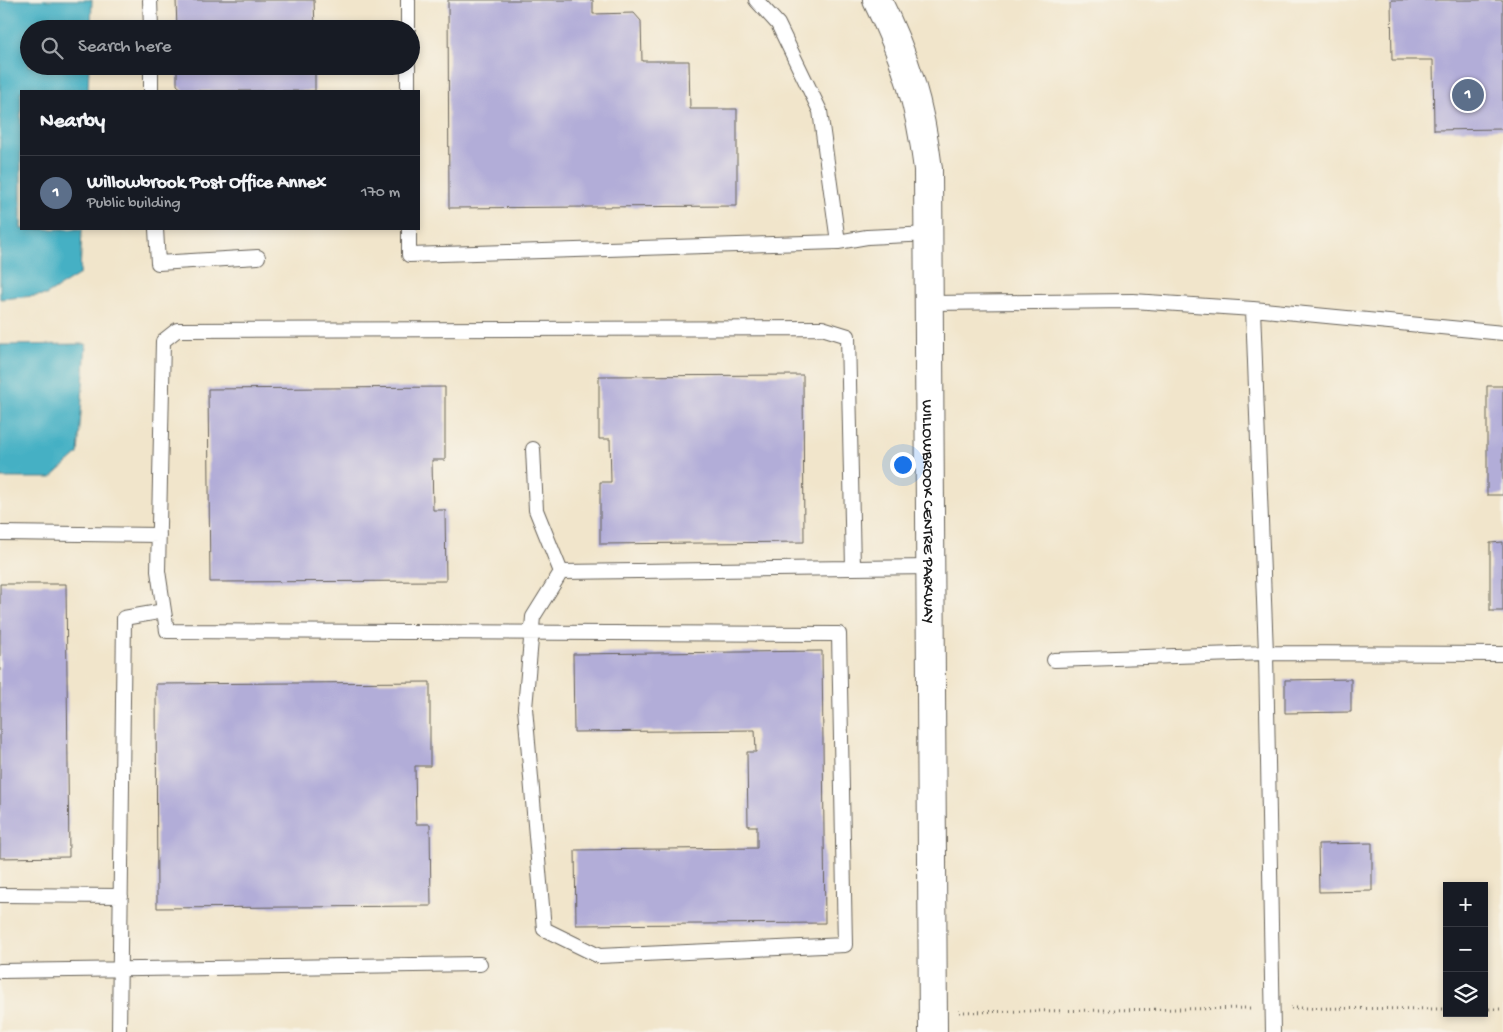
<!DOCTYPE html>
<meta charset="utf-8">
<style>
body{margin:0;font-family:"Gochi Hand",sans-serif;background:#20242c;color:#f1f3f6}
.controls{position:absolute;right:15px;bottom:15px;display:grid;overflow:hidden;border-radius:0px;box-shadow:0 2px 8px #0003}
.controls button{width:45px;height:45px;display:grid;place-items:center;padding:0;border:0;border-bottom:1px solid #363941;background:#171b24;color:#f1f3f6;font:25px sans-serif}
.you{position:absolute;left:902px;top:464px;width:18px;height:18px;margin:-12px;border:4px solid #fff;border-radius:50%;background:#1a73e8;box-shadow:0 0 0 8px #1a73e833}
.badge{display:grid;place-items:center;width:32px;height:32px;border-radius:50%;background:#b45309;color:#fff;font-size:16px;font-weight:700}
.pin{position:absolute;translate:-50% -50%;border:2px solid #fff;box-shadow:0 1px 5px #0006}
.list{margin:0;padding:0;list-style:none}
h2{display:flex;justify-content:space-between;align-items:center;height:65px;margin:0;padding:0 20px;font-size:21px}
h2 small{font-size:16px;font-weight:400;color:#9ea1a6}
.list li{display:grid;grid-template-columns:32px 1fr auto;gap:15px;align-items:center;box-sizing:border-box;height:75px;padding:0 20px;border-top:1px solid #363941}
.list b{display:block;font-size:19px;white-space:nowrap}
.list p{margin:0;font-size:16px;white-space:nowrap;color:#9ea1a6}
.list em{font-size:16px;font-style:normal;color:#9ea1a6}
.icon{flex:none;width:28px;height:28px;fill:none;stroke:currentColor;stroke-width:2;stroke-linecap:round;stroke-linejoin:round}
.map{position:relative;flex:none;width:1503px;height:1032px;overflow:hidden}
.search{position:absolute;background:#171b24;box-shadow:0 2px 8px #0003;left:20px;top:20px;width:400px;height:55px;display:flex;align-items:center;gap:12px;box-sizing:border-box;padding:0 18px;border-radius:28px;color:#9ea1a6;font-size:19px}
.panel{position:absolute;background:#171b24;box-shadow:0 2px 8px #0003;left:20px;top:90px;width:400px;height:140px;border-radius:0px}
.map>svg:first-child{display:block}
</style>
<div class="map">
<svg width="1503" height="1032" viewBox="0 0 1503 1032">
<rect width="100%" height="100%" fill="#f7f3e8"/>
<filter id="ink" filterUnits="userSpaceOnUse"><feTurbulence type="fractalNoise" baseFrequency=".02" numOctaves="2"/><feDisplacementMap in="SourceGraphic" scale="10" xChannelSelector="R" yChannelSelector="G"/><feConvolveMatrix kernelMatrix="1 2 1 2 8 2 1 2 1" color-interpolation-filters="sRGB"/></filter>
<filter id="wash" filterUnits="userSpaceOnUse"><feTurbulence type="fractalNoise" baseFrequency=".0096" numOctaves="4" result="noise"/><feDisplacementMap in="SourceGraphic" scale="20" xChannelSelector="R" yChannelSelector="G"/><feGaussianBlur stdDeviation="1.12" result="paint"/><feColorMatrix in="noise" values="0 0 0 0 0 0 0 0 0 0 0 0 0 0 0 0 0 1.4 0 .05"/><feComposite in="paint" operator="in"/></filter>
<g filter="url(#wash)">
<rect width="100%" height="100%" fill="#f1e5cb"/>
<path fill="#45b0c4" stroke="#306670" d="M0,0h92l-1,29h-62v37h60l-1,25h-67v138h61l-2,45 -34,21 -46,4z
M86,344l-8,110 -27,24h-51v-133z"/>
<g id="blocks">
<path fill="#b2add8" d="M176,0h138l1,29h-138z
M448,0h145v14l41,-1 7,8 1,40h47l1,48h47v97l-288,2z
M1391,0h112v129l-69,1 -1,-70h-41z
M177,66h138v25h-131l-7,-6z
M803,375l1,167 -204,2v-62h11l-1,-43h-11v-63z
M1487,386h16v109h-16z
M445,387v73h-13l1,50h12l1,71 -236,1 -2,-193z
M1503,542v69h-13v-68z
M0,584h66l3,273 -69,1z
M822,651l3,272 -249,2 -1,-75 182,-2v-22h-9l-1,-74h9l-1,-22 -181,2 -1,-78z
M1351,679v33l-66,1v-33z
M430,682v84h-15l1,58h14l1,82 -274,2 -1,-224z
M1372,843v48l-53,1 -1,-48z"/>
</g>
</g>
<g filter="url(#ink)">
<use href="#blocks" fill-opacity="0" stroke="#676259" stroke-width="1"/>
<g fill="none" stroke-linecap="round" stroke-linejoin="round">
<defs>
<path id="service" d="M150,0l1,29
M408,0v29
M756,0l22,24 42,87 18,131
M151,66v25
M408,66v25
M156,229l2,34 100,-6
M409,229v26l429,-13 29,-5 63,-3
M929,303l204,-2 120,8
M533,449l3,61 25,62 369,-5
M0,533l159,2
M561,572l-28,45 -8,91 19,221 55,27 246,-11 -6,-311 -672,-3 -9,-60 5,-230 14,-11 645,-2 26,8 5,232
M1054,660l212,-7 -13,-344 250,24
M0,895l121,1
M0,971l480,-7
M119,1032l5,-414 40,-7
M1273,1032l-7,-379 237,1"/>
<g id="tertiary">
<path id="s1" d="M877,0c29,58 43,104 51,169l5,863"/>
</g>
</defs>
<use href="#service" stroke="#676259" stroke-width="16"/>
<use href="#tertiary" stroke="#676259" stroke-width="30"/>
<path stroke="#676259" stroke-width="3" stroke-dasharray="1 4" stroke-linecap="butt" d="M1291,1008l156,1
M1484,1009h19
M959,1012l294,-4"/>
<use href="#service" stroke="#fff" stroke-width="14"/>
<use href="#tertiary" stroke="#fff" stroke-width="28"/>
</g>
</g>
<g text-anchor="middle" stroke-width="5" stroke-linejoin="round" paint-order="stroke">
<g font-size="16" fill="#1c1c1c" stroke="#f7f3e8">
<text dy="6" stroke="none"><textPath href="#s1" startOffset="520">WILLOWBROOK CENTRE PARKWAY</textPath></text>
</g>
</g>
</svg>
<div class="controls">
<button>+</button>
<button>−</button>
<button><svg class="icon" aria-label="layers" viewBox="0 0 24 24"><path d="M12 4l9 5-9 5-9-5zM3 14l9 5 9-5"/></svg></button>
</div>
<div class="you"></div>
<div class="pin badge" style="left:1468px;top:95px;background:#5c6f8a">1</div>
<div class="search"><svg class="icon" aria-label="search" viewBox="0 0 24 24"><circle cx="10" cy="10" r="6"/><path d="M15 15l6 6"/></svg>Search here</div>
<section class="panel">
<h2>Nearby<small></small></h2>
<ul class="list">
<li><span class="badge" style="background:#5c6f8a">1</span><div><b>Willowbrook Post Office Annex</b><p>Public building</p></div><em>170 m</em></li>
</ul>
</section>
</div>
